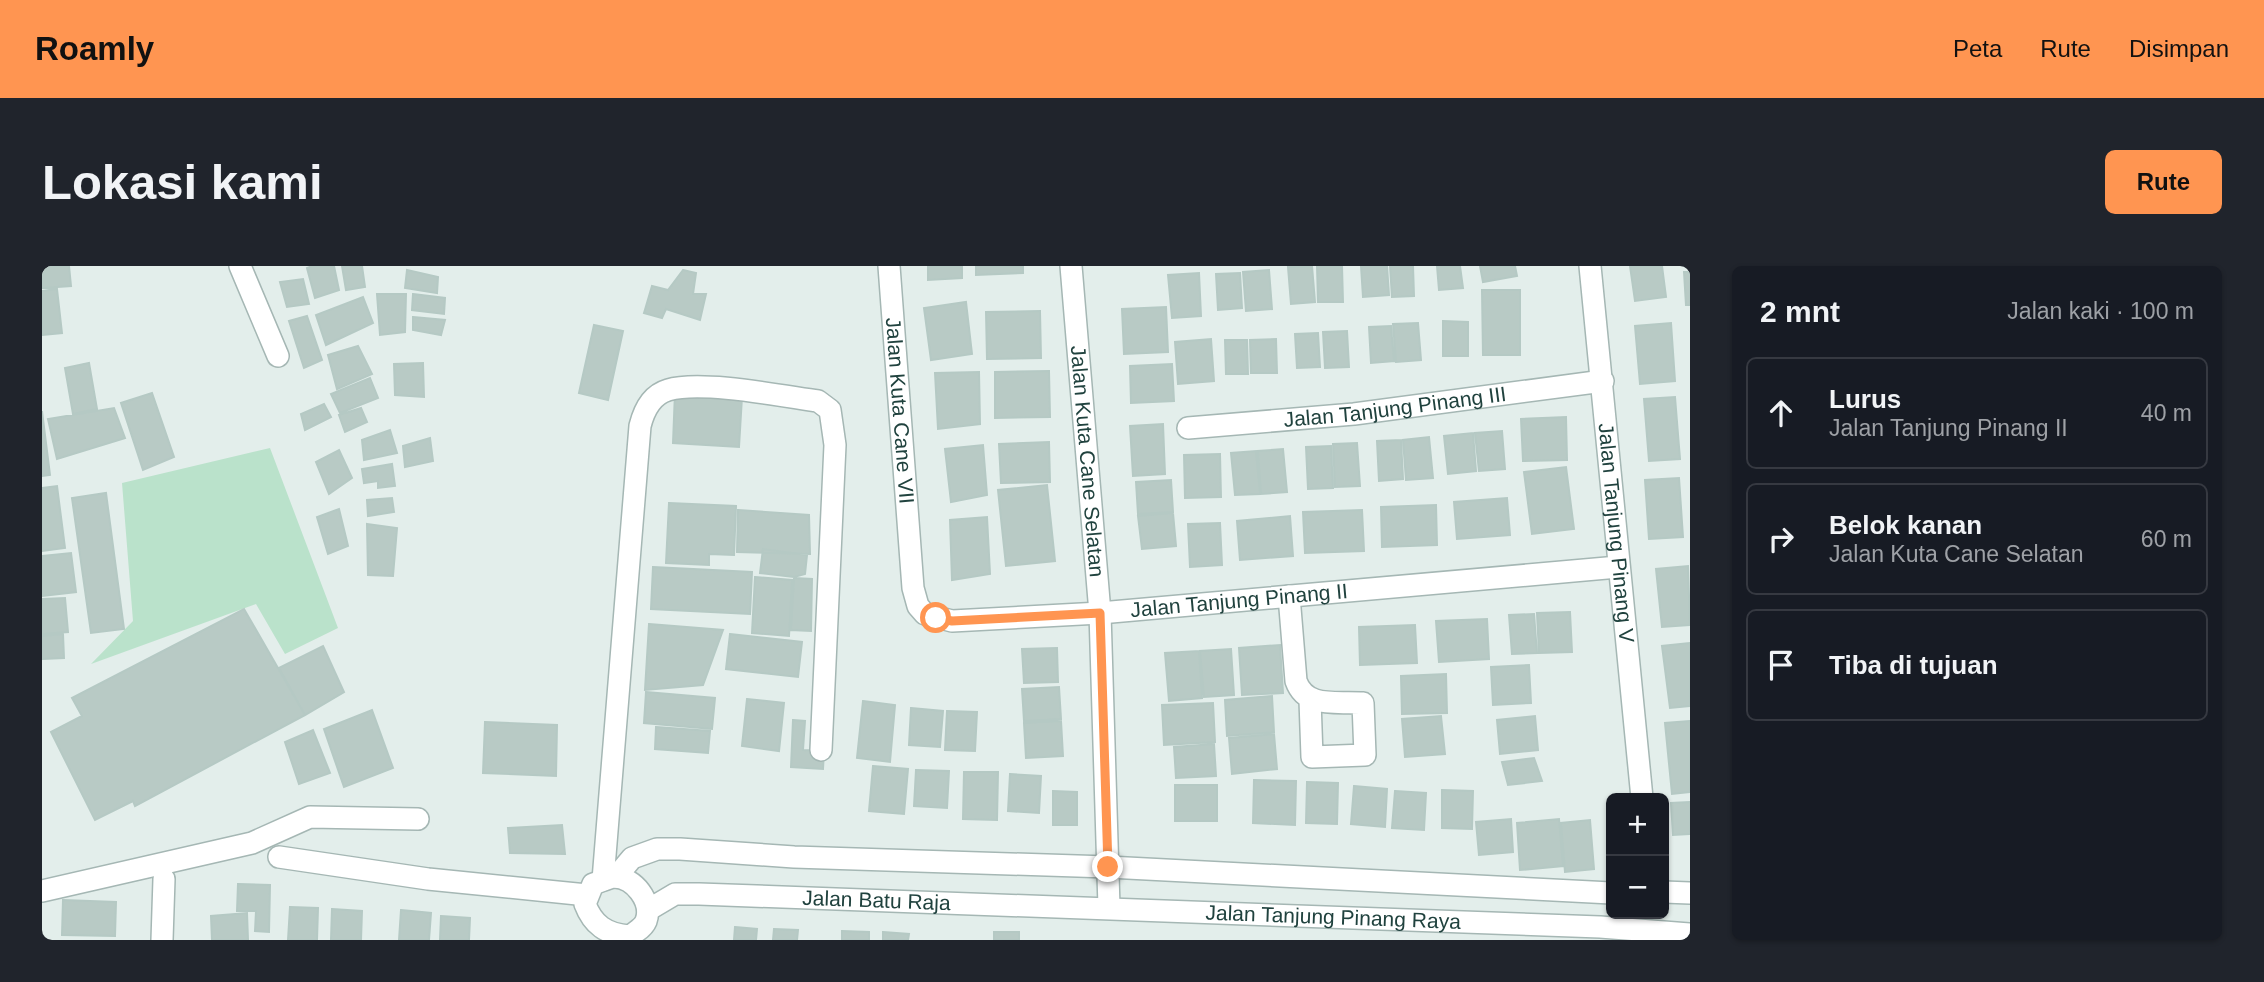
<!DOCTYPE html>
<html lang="id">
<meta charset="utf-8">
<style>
body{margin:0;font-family:Helvetica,sans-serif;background:#20242c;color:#f1f3f6}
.controls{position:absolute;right:21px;bottom:21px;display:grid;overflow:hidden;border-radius:10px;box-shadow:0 2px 5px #0004}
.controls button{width:63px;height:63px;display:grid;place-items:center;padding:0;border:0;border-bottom:2px solid #363941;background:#171b24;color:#f1f3f6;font:35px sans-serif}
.stop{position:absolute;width:21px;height:21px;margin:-16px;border:5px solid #ff9551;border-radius:50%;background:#fff}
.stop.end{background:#ff9551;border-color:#fff;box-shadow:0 2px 7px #0008}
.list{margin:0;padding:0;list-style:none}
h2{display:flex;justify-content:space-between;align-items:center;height:91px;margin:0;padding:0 28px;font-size:30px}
h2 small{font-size:23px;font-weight:400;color:#9ea1a6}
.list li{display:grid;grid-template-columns:46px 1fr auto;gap:21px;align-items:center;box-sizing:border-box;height:112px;margin:0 14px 14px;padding:0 14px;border:2px solid #363941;border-radius:10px}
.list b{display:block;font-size:26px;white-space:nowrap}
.list p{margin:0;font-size:23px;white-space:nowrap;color:#9ea1a6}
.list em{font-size:23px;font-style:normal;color:#9ea1a6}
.icon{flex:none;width:38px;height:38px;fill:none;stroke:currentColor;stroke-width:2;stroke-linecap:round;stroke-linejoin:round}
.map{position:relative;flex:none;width:1648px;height:674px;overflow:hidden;border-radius:10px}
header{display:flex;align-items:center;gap:42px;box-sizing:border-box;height:98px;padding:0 35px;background:#ff9551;color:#111}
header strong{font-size:33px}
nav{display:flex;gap:38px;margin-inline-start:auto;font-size:24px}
.intro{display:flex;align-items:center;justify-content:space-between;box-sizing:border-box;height:168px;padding:0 42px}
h1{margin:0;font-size:49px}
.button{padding:18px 32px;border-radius:10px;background:#ff9551;color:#111;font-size:24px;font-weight:700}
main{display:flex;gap:42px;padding:0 42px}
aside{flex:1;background:#171b24;border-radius:10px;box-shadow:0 2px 5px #0004}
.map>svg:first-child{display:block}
</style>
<header>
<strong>Roamly</strong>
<nav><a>Peta</a><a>Rute</a><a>Disimpan</a></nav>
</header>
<div class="intro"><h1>Lokasi kami</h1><a class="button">Rute</a></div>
<main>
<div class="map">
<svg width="1648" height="674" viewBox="0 0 1648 674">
<rect width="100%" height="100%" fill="#e3eeeb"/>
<path fill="#bae2cb" d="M228,182l68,180 -53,26 -29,-50 -165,60 42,-43 -11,-138z"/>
<path fill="#b8cac5" stroke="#b5c9c4" stroke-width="2" d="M0,0h27l2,20 -29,2z
M270,0h22l5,24 -24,8 -8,-30z
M300,0h20l3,21 -19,3z
M886,0h34v12l-34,2z
M934,0h47v7l-47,2z
M1270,0l3,36 -24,2 -3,-37z
M1275,0h25l1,36h-25z
M1319,0h26l2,29 -26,2z
M1348,0h23l1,30 -22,1z
M1395,0h23l3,22 -24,2z
M1438,0h35l2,10 -34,6z
M1588,0h32l4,31 -31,4z
M365,4l31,7 -1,16 -32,-5z
M641,4l13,3 -3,21h13l-6,26 -34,-11 -4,9 -18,-5 8,-27 16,4z
M1227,4l3,39 -26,2 -3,-39z
M1642,6h6v33h-4z
M1157,7l2,43 -29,2 -4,-43z
M1198,7l2,35 -24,2 -2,-36z
M261,13l6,25 -22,3 -7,-25z
M15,23l5,44 -20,2v-44z
M1440,24h38v65h-37z
M335,28h29l-1,38 -25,3z
M371,28l32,4 -1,16 -32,-4z
M321,31l10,26 -47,22 -10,-30z
M924,36l6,52 -41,6 -7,-52z
M1124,41l2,45 -44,2 -2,-45z
M998,45l1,47 -54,1 -1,-47z
M265,50l15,44 -18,8 -15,-47z
M371,51l32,3 -4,15 -28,-5z
M1401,55l25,1v34h-25z
M1376,57l3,37 -25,2 -3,-38z
M1629,57l4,58 -35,3 -5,-58z
M552,59l29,6 -15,69 -29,-7z
M1349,60l3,35 -23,2 -2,-36z
M1305,65l2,36 -24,1 -2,-36z
M1276,67l2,34 -23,1 -2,-34z
M1169,73l3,42 -36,3 -3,-42z
M1234,73l1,34h-26l-1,-33z
M1183,74h22l1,34h-22z
M316,80l14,28 -35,15 -9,-34z
M47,97l8,46 -24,5 -8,-46z
M381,97l1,34 -29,-2 -1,-31z
M1130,98l2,37 -43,2 -1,-37z
M1007,105l1,46 -55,1v-46z
M937,106l1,52 -42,5 -3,-56z
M328,112l8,20 -38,15 -9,-19z
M633,126l67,5 -3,50 -66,-4z
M110,127l22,64 -31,13 -22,-67z
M1633,131l5,62 -31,2 -5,-62z
M282,138l7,13 -26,13 -4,-16z
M72,142l11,30 -68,21 -9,-40z
M319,142l6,14 -22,10 -6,-17z
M0,145l8,64 -8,1z
M1524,151l1,43 -44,1 -2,-42z
M1121,158l2,50 -32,2 -3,-50z
M348,164l7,23 -33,7 -2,-20z
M1460,165l3,38 -26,2 -4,-38z
M1431,167l3,38 -28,3 -4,-38z
M1387,171l4,41 -27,2 -3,-40z
M388,172l3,23 -28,6 -2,-21z
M1359,174l2,39 -24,2 -2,-40z
M1007,176l1,40 -49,1 -2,-39z
M1315,177l3,43 -25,1 -2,-43z
M941,179l4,50 -36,7 -6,-53z
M1289,180l2,42 -25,1 -2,-42z
M1241,183l4,43 -26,2 -3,-43z
M297,184l13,28 -23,16 -13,-32z
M1214,185l4,43 -25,1 -4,-42z
M1178,188l1,43 -36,1 -1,-43z
M350,198l3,22 -17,2v-7l-14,2 -2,-14z
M1524,201l8,62 -42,5 -8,-62z
M1637,212l4,59 -34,2 -4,-59z
M1129,214l2,32 -35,2 -2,-32z
M1005,219l8,76 -49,5 -8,-76z
M15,220l8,62 -23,3v-63z
M64,227l18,136 -33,4 -19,-135z
M350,232l2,14 -26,4 -1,-16z
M1465,232l3,37 -53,4 -3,-37z
M627,237l67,3 -2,49 -25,-1v11l-43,-2z
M1394,239l1,40 -55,2 -1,-40z
M297,243l9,37 -20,8 -11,-37z
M696,244l71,5 1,39 -73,-2z
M1320,244l2,41 -59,2 -2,-41z
M1131,247l3,33 -34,3 -4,-33z
M1248,250l3,40 -53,4 -3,-39z
M945,251l3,57 -38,6 -2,-60z
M1178,257l2,42 -32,2 -2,-43z
M325,258l30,4 -4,48 -25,-1z
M721,283l44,6 -2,19 -11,3 -34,-4z
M29,287l5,39 -34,4v-40z
M1646,300l2,59 -28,2 -6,-58z
M611,301l99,5 -2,42 -99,-5z
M713,311l37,3 -3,56 -37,-3z
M752,312l18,1 -1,52 -20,-1z
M23,332l3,34 -26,2v-35z
M202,343l61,106 -170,91 -2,-5 -38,19 -44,-88 31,-16 -10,-18z
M1528,346l2,40 -33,1 -2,-40z
M1492,348l3,39 -25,1 -3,-39z
M1445,353l2,40 -50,3 -3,-41z
M607,358l74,6 -20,55 -58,5z
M1373,359l2,38 -57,2 -1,-38z
M21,368l1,24 -22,1v-23z
M688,368l72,8 -4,35 -72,-8z
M1648,377v63l-20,2 -8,-62z
M1238,379l3,48 -41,2 -3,-47z
M281,380l21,46 -39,23 -26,-47z
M1015,382l1,34 -34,1 -2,-34z
M1189,383l3,46 -30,2 -4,-46z
M1157,385l3,47 -33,3 -4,-48z
M1487,399l2,38 -38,2 -2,-38z
M1404,408l1,39 -45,1 -1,-38z
M1017,421l2,32 -37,2 -2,-32z
M604,426l69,6 -3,31 -68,-6z
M1230,430l2,36 -47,4 -2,-36z
M705,433l37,4 -5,48 -37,-5z
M821,435l32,4 -5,57 -33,-4z
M1171,437l2,39 -51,3 -2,-40z
M869,442l32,3 -3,36 -31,-2z
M330,444l21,58 -49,19 -20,-58z
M905,445l30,1 -2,39 -30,-1z
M1399,450l4,38 -40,3 -3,-38z
M1493,450l3,34 -38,4 -3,-34z
M751,454l12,1 -2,29 21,1 -1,18 -32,-2z
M1019,455l2,35 -37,2 -2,-35z
M1648,455v71l-18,2 -7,-71z
M443,456l72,3 -1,51 -73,-3z
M614,461l54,4 -2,22 -53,-4z
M271,464l17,43 -31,11 -14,-42z
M1232,468l3,35 -45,5 -3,-36z
M1172,478l2,32 -40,2 -2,-31z
M1492,492l8,23 -34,4 -6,-23z
M831,500l35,3 -4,45 -35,-3z
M874,504l33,1 -2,37 -33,-2z
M922,506h34l-1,48 -34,-1z
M968,508l31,2 -2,37 -31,-2z
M1212,514l42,1 -1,44 -42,-2z
M1265,516l31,1 -1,41 -31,-1z
M1133,519h42v36h-42z
M1312,520l33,3 -2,38 -34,-3z
M1400,524l31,1 -1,38 -30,-1z
M1011,525l24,1v33h-24z
M1353,525l31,2 -2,37 -32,-2z
M1648,536v32l-17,1 -2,-32z
M1469,553l2,33 -34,3 -3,-33z
M1517,553l4,47 -43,4 -3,-47z
M1548,554l4,49 -29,3 -4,-49z
M520,559l3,29 -55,-1 -2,-25z
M196,618l32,1 -1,47 -14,-1 1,-20h-19z
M21,634l53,2 -1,34 -53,-1z
M248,641l28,1 -1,32h-29z
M290,643l30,2 -1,29h-30z
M359,644l30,3 -2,27h-30z
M205,647l1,27h-36l-1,-24z
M399,650l29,2 -1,22h-29z
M693,661l22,2 -1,11h-22z
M732,663l24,1 -1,10h-24z
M800,665l27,1v8h-27z
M841,666l26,2 -1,6h-25z
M952,666h25v8h-25z"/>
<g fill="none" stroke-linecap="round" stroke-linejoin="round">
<defs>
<g id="minor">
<path d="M198,0l38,90"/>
<path id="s1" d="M847,0l24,322 5,18 7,8 27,7 148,-8 518,-46"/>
<path id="s2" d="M1029,0l29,347 9,294"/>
<path id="s3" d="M1548,0l52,532"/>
<path id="s4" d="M1146,162l166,-14 249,-33"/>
<path d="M1247,330l7,85c10,28 40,20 67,22l2,52 -53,2 -2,-57"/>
<path d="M237,591l149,22 159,16"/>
<path d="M574,611l16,-19 25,-9h23l114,8 314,10 503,26"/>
<path d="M561,614l37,-454c4,-16 11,-31 28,-36 33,-10 114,6 150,11l12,9 5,35 -14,305"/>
<path d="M0,625l210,-48 58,-26 108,2"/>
<path d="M1622,626l26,1"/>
<path id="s5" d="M606,644l27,-16h24l901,33 90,7"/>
<path d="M120,674l2,-61"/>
<path d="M586,674c3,-8 14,-9 18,-19 7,-19 -12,-44 -32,-44 -7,1 -14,5 -21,7l-8,20c8,21 21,30 44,32"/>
</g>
</defs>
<use href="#minor" stroke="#a5b7b4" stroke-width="24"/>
<use href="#minor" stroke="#fff" stroke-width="21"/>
</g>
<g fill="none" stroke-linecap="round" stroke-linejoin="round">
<path stroke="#ff9551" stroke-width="9" d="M894,352l16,3 148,-8 8,254"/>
</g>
<g text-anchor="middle" stroke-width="6" stroke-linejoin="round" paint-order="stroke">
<g font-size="21" fill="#20423e" stroke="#f4faf8">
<text dy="7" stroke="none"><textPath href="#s4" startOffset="208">Jalan Tanjung Pinang III</textPath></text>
<text dy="7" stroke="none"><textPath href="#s1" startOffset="145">Jalan Kuta Cane VII</textPath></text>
<text dy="7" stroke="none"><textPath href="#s2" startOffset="196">Jalan Kuta Cane Selatan</textPath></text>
<text dy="7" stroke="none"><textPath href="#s3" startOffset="268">Jalan Tanjung Pinang V</textPath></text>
<text dy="7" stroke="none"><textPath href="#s1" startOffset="668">Jalan Tanjung Pinang II</textPath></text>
<text dy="7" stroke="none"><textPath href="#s5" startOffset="233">Jalan Batu Raja</textPath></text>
<text dy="7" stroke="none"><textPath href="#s5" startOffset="690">Jalan Tanjung Pinang Raya</textPath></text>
</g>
</g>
</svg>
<div class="controls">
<button>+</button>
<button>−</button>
</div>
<div class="stop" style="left:894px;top:352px"></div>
<div class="stop end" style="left:1066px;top:601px"></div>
</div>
<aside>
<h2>2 mnt<small>Jalan kaki · 100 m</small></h2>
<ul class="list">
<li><svg class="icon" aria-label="ahead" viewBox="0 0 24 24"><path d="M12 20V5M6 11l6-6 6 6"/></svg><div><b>Lurus</b><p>Jalan Tanjung Pinang II</p></div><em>40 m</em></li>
<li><svg class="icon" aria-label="right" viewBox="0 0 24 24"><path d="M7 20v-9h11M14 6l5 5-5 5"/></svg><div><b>Belok kanan</b><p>Jalan Kuta Cane Selatan</p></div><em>60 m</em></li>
<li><svg class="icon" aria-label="arrive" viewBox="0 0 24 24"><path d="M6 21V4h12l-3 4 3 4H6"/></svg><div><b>Tiba di tujuan</b></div></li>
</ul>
</aside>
</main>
